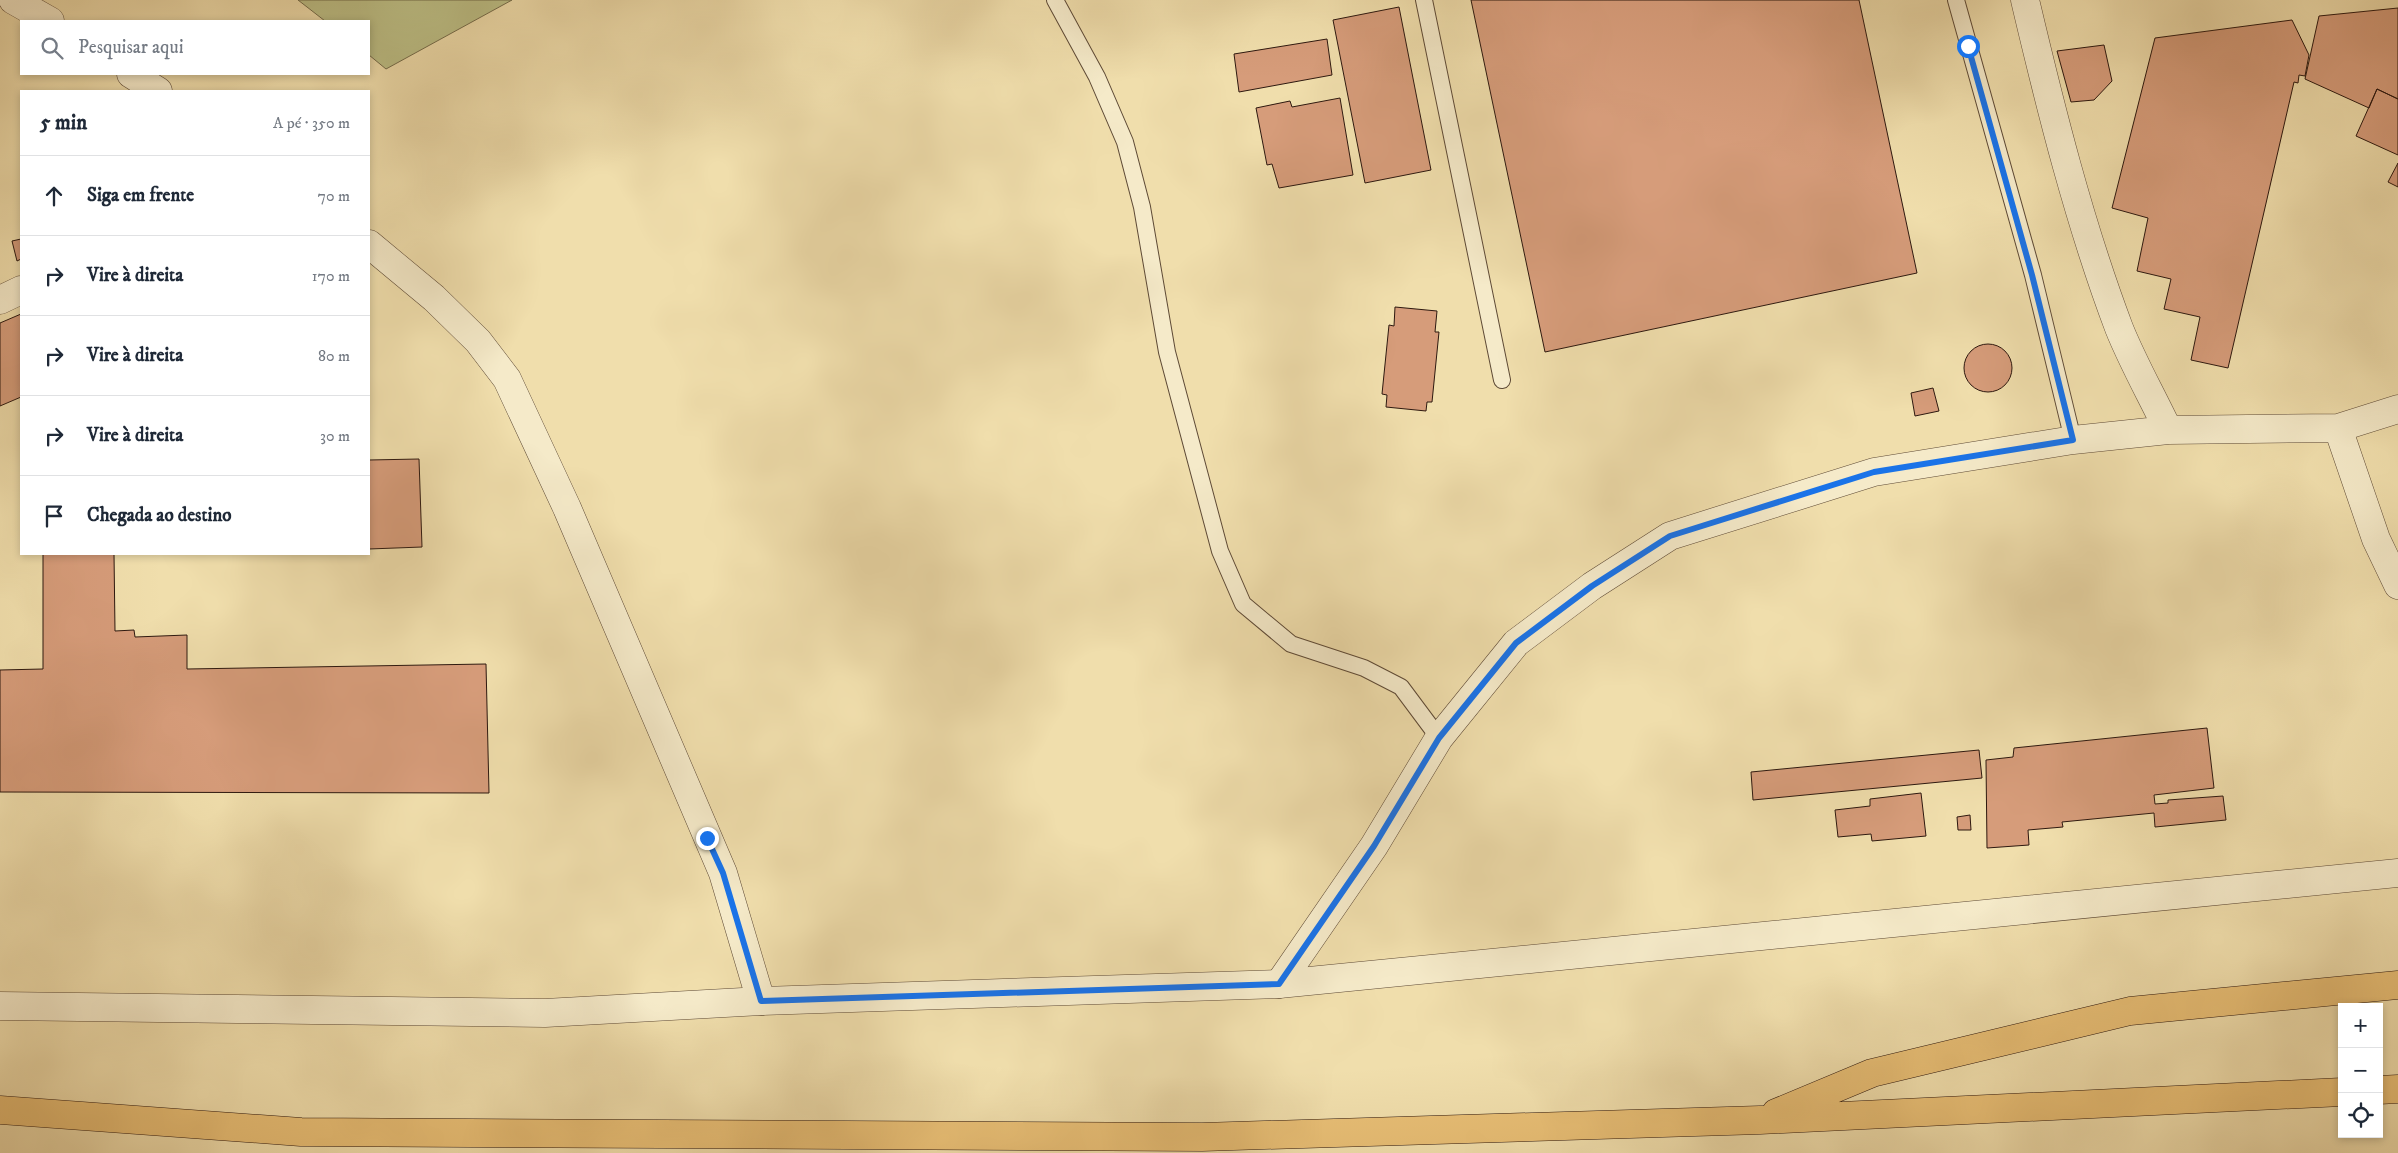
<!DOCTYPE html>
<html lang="pt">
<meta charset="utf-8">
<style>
body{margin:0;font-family:"IM FELL DW Pica",serif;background:#f6f6f7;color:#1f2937}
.controls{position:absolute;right:15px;bottom:15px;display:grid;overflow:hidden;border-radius:0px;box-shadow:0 2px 8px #0003}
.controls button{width:45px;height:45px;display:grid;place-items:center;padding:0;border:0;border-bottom:1px solid #e0e1e3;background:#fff;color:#1f2937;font:25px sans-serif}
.stop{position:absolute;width:15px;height:15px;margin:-11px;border:4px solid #1a73e8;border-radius:50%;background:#fff}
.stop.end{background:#1a73e8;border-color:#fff;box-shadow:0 1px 5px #0008}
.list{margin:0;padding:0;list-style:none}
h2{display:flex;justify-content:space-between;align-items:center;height:65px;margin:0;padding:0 20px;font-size:21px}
h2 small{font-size:16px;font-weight:400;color:#747a83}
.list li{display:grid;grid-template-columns:32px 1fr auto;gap:15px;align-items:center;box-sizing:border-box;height:80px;padding:0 20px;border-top:1px solid #e0e1e3}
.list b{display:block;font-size:19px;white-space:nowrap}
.list em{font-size:16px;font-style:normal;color:#747a83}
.icon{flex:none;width:28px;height:28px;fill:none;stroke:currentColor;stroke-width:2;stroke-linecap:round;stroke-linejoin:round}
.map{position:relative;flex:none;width:2398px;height:1153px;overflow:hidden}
.search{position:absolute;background:#fff;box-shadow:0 2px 8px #0003;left:20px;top:20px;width:350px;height:55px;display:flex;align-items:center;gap:12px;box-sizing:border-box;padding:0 18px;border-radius:0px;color:#747a83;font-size:19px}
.panel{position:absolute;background:#fff;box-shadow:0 2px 8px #0003;left:20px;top:90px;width:350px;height:465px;border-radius:0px}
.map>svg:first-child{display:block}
</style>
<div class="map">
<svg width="2398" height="1153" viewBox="0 0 2398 1153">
<rect width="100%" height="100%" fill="#f0deac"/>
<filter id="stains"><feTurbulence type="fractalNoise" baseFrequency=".004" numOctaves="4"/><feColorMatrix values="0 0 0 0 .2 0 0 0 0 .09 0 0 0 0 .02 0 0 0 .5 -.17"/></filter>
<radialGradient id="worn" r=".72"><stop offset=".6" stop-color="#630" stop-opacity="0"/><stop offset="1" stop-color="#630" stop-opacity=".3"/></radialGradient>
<path fill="#bdc087" stroke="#756c4b" d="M298,0h214l-126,69 -17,-14v-34h-44z"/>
<path fill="#d69c7a" stroke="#2d180f" d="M1471,0h388l58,273 -372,79z
M1399,7l32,163 -66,13 -32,-163z
M2398,8v91l-21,-10 -8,19 -64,-29 14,-63z
M2292,20l17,35 -4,21 -6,-1 -1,8 -4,-1 -66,286 -37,-8 9,-43 -36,-8 7,-30 -34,-8 11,-53 -36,-10 43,-170z
M1327,39l5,36 -93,17 -5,-38z
M2104,45l8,36 -18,19 -23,2 -14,-51z
M2377,89l21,10v56l-42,-19z
M1340,98l13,77 -74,13 -7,-24 -5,1 -11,-57 34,-7 2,6z
M2398,163v24l-10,-5z
M21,239v20l-4,2 -5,-20z
M1395,307l42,4 -2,21h4l-7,70h-5l-1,9 -40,-4 1,-12 -5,-1 7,-69 5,1z
M21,314v83l-21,9v-83z
M1964 368a24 24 0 1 1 48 0a24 24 0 1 1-48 0Z
M1933,388l6,23 -24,5 -4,-23z
M419,459l3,88 -53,2v-89z
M43,554h71l1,77 19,-1 1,7 52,-2v34l299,-5 3,129 -489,-1v-122l43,-1z
M2207,728l7,60 -60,7 1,9 13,-1v-3l55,-4 3,24 -71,7 -1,-14 -92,9 1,5 -35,3 1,15 -42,3 -1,-88 27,-3 1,-9z
M1979,750l3,28 -229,22 -2,-28z
M1921,793l5,43 -54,5 -1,-7 -33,3 -3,-27 35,-4v-7z
M1970,815l1,15h-13l-1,-13z"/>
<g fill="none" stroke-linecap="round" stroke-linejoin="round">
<defs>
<path id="service" d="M1055,0l42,77 28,65 17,65 25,145 53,199 23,53 48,40 73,24 37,19 38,51
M1424,0l78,380
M1956,0l77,275 40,165"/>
<path id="minor" d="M13,0l37,21
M2025,0c26,110 54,222 94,328 14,35 33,68 49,102
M131,74l27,17
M369,244l65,54 44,43 29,38 60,129 156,365 38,128
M0,300l21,-10
M2338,428l38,111 22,46
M1279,984l95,-138 65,-108 77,-95 76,-57 78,-50 204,-64 199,-32 95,-10 170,-2 60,-19"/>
<path id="tertiary" d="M0,1006l545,7 216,-12 518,-17 1119,-111"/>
<path id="motorway" d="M2379,1090l19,-1
M0,1110l301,22 901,5 558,-17 582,-28
M1776,1113l96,-40 258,-62 268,-26"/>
</defs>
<use href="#service" stroke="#5e4a36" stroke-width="18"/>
<use href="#minor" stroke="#5e4a36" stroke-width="29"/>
<use href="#tertiary" stroke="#5e4a36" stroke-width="29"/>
<use href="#motorway" stroke="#2d180f" stroke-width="29"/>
<use href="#service" stroke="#f5eac9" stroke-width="16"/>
<use href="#minor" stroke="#f5eac9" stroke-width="28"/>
<use href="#tertiary" stroke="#f5eac9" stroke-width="28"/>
<use href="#motorway" stroke="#e8bf76" stroke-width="28"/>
</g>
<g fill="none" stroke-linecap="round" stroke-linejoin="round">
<path stroke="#1a73e8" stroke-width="6" d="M707,838l16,35 38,128 518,-17 95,-138 65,-108 77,-95 76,-57 78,-50 204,-64 199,-32 -41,-165 -64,-229"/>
</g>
<rect width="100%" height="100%" filter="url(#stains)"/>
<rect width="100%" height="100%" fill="url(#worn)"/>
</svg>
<div class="controls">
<button>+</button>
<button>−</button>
<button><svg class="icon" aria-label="locate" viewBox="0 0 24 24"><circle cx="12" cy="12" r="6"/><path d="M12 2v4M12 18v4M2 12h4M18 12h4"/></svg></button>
</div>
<div class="stop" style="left:1968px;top:46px"></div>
<div class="stop end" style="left:707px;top:838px"></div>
<div class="search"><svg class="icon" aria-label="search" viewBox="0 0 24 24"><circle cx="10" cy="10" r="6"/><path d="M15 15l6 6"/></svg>Pesquisar aqui</div>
<section class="panel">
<h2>5 min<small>A pé · 350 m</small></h2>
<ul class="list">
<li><svg class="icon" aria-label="ahead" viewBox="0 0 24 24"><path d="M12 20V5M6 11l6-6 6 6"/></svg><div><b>Siga em frente</b></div><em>70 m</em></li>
<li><svg class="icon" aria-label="right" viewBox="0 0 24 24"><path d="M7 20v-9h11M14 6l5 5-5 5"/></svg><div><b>Vire à direita</b></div><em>170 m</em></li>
<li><svg class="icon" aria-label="right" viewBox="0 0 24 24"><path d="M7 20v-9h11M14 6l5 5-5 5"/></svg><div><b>Vire à direita</b></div><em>80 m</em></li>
<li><svg class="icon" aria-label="right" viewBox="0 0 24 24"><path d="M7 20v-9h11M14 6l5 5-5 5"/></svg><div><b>Vire à direita</b></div><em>30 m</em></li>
<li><svg class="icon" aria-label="arrive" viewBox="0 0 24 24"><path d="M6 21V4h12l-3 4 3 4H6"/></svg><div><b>Chegada ao destino</b></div></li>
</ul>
</section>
</div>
